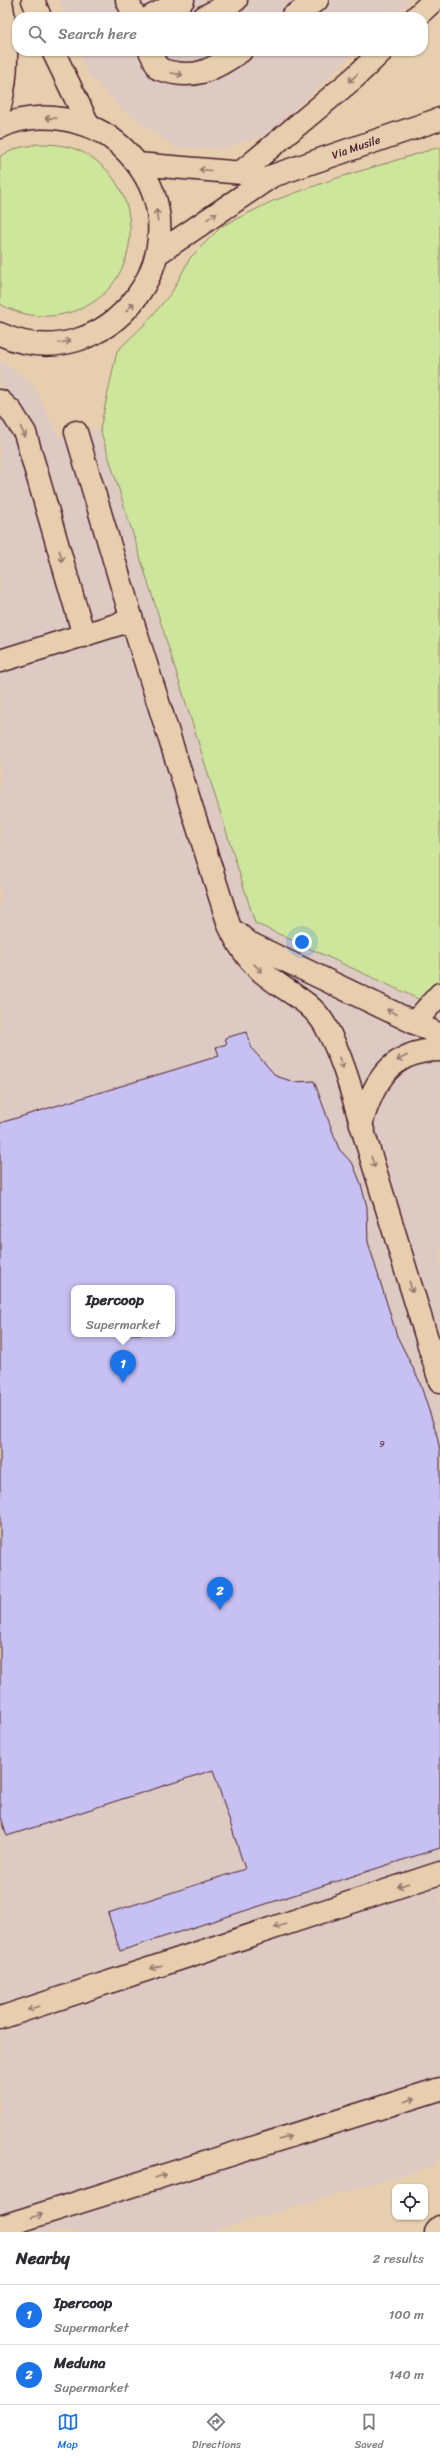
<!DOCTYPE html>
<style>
body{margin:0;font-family:Sriracha,sans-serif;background:#f2f2f3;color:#2b2b33}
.controls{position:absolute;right:12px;bottom:12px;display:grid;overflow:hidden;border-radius:8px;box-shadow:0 1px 3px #0004}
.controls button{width:36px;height:36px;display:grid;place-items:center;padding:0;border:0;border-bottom:1px solid #e1e1e2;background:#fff;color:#2b2b33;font:20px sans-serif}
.you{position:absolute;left:302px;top:942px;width:14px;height:14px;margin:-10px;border:3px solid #fff;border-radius:50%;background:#1a73e8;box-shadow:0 0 0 6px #1a73e833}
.badge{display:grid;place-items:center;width:26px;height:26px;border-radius:50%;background:#1a73e8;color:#fff;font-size:13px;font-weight:700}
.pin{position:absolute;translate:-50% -33px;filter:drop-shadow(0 1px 2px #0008)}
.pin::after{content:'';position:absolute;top:21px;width:14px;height:12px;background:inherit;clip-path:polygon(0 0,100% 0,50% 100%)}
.popup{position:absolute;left:71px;top:1285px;width:104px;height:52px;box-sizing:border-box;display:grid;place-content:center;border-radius:8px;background:#fff;filter:drop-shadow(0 1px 3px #0005);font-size:13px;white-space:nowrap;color:#7c7c81}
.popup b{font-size:15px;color:#2b2b33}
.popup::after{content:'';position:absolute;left:50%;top:100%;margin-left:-8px;border:8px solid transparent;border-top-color:#fff}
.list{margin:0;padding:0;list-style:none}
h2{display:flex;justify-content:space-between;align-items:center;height:52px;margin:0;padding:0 16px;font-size:17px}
h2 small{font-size:13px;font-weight:400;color:#7c7c81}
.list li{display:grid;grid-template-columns:26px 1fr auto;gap:12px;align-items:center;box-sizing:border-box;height:60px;padding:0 16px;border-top:1px solid #e1e1e2}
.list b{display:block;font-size:15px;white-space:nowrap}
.list p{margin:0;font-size:13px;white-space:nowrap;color:#7c7c81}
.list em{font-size:13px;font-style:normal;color:#7c7c81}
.icon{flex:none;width:22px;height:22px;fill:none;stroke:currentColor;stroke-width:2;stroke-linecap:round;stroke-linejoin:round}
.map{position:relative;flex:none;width:440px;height:2232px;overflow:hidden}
.search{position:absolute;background:#fff;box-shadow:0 1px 3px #0004;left:12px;right:12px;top:12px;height:44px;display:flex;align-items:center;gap:10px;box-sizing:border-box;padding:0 14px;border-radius:16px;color:#7c7c81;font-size:15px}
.sheet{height:172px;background:#fff}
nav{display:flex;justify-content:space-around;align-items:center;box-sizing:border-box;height:56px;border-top:1px solid #e1e1e2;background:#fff;font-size:11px;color:#7c7c81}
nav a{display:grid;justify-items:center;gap:2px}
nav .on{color:#1a73e8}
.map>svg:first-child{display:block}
</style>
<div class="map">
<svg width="440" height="2232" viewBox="0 0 440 2232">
<rect width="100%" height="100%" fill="#e7ceaf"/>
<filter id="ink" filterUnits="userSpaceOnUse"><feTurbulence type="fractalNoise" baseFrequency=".025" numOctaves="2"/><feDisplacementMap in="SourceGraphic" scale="8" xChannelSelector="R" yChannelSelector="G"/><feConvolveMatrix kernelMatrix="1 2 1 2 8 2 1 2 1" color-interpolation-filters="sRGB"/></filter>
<g filter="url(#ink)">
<path fill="#ddcac3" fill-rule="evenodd" d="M60,0h350l-18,17h-326z
M79,51h277l-88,83 -47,15 -44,-1 -54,-38 -37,-39z
M0,361l33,23 25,52 42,-7 155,494 185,86v1147l-9,11 -224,65h-207zM74,1288h98v46h-98z"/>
<path fill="#cee69c" stroke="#8c8264" d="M38,144c15,0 29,1 42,7 73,34 65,146 -16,163 -23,5 -44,1 -64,-10v-148l18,-8z
M440,147v862l-185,-86 -155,-494 17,-78 29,-28 26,-31 18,-34 32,-32 51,-25 61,-22z"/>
<path fill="#c7c0f2" stroke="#4a1f2b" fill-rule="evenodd" d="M246,1032l6,17 24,27 18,6 20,-1 25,68 14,15 8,20 6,23 1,35 29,94 22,44 17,52 4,18v398l-320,103 -12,-38 137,-44 -32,-99 -206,66 -7,-22v-691l219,-67 -3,-9 11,-3 -2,-6zM74,1288h98v46h-98z"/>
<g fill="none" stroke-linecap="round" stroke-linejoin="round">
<defs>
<path id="minor" d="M33,0l7,17
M127,0l8,17
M150,17l33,-17
M204,17l32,-17
M292,17l25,-17
M416,17l18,-17
M53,51l36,75
M150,51l9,18c35,12 52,2 82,-18
M0,106c9,-36 7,-70 1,-106
M0,127c25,-12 56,-12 82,-3 21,6 38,19 52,36 74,90 -27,223 -134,174
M137,164l118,10
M240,173l114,-95 28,-27
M157,254l115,-78 168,-57
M0,401l11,10 14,22 59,203
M76,432l56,188 97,305c8,18 17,33 32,46 22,20 49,28 64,54 20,35 31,84 43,122 24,78 48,156 72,234
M0,661l132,-41
M237,933l12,10 191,92
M414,1023l26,-29
M361,1125c12,-43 30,-75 79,-75
M0,2018l440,-145
M0,2227l440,-138"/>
<path id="major" d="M436,2232l4,-5"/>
</defs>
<use href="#minor" stroke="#4a1f2b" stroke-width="25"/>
<use href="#major" stroke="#4a1f2b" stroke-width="25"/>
<use href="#minor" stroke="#e7ceaf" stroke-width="22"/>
<use href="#major" stroke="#e7ceaf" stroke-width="22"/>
</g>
<defs><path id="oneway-shaft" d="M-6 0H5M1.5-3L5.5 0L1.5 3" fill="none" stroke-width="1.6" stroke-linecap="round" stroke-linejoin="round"/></defs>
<g stroke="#98766d">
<use href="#oneway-shaft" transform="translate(177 74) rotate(10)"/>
<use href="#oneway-shaft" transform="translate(353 78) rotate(138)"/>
<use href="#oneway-shaft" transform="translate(51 118) rotate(-178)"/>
<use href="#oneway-shaft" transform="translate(205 170) rotate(-175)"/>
<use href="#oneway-shaft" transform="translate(157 215) rotate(-97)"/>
<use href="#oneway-shaft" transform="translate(212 216) rotate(-34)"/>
<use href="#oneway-shaft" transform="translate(130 307) rotate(-48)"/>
<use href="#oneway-shaft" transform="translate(65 342) rotate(-10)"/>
<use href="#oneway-shaft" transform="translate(23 432) rotate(64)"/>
<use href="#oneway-shaft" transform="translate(61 556) rotate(74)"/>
<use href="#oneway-shaft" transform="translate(258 968) rotate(44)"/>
<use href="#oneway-shaft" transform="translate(392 1012) rotate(-154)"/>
<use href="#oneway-shaft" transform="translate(402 1058) rotate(152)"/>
<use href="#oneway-shaft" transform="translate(341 1063) rotate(71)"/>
<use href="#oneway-shaft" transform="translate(373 1162) rotate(73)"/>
<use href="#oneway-shaft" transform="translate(411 1287) rotate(73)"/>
<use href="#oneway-shaft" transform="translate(403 1885) rotate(162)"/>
<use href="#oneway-shaft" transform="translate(280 1926) rotate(162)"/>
<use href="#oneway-shaft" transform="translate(156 1967) rotate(162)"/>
<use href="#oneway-shaft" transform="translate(33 2008) rotate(162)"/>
<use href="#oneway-shaft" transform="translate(410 2100) rotate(-17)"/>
<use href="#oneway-shaft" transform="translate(285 2138) rotate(-17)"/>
<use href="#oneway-shaft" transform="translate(161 2176) rotate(-17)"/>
<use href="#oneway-shaft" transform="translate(37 2216) rotate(-18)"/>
</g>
</g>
<g text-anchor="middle" stroke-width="3" stroke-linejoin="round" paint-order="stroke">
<g font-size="9" fill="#69475d">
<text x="382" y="1447">9</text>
</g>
<g font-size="11" fill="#4a1f2b" stroke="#e7ceaf">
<text transform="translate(356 147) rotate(-19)" y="4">Via Musile</text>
</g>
</g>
</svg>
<div class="controls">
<button><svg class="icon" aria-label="locate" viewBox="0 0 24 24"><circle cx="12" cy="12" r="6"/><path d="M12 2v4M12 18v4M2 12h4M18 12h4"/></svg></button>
</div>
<div class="you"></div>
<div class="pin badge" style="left:123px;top:1383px">1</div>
<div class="popup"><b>Ipercoop</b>Supermarket</div>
<div class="pin badge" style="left:220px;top:1610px">2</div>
<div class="search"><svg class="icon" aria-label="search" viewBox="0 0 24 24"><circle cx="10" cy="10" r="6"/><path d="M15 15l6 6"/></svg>Search here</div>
</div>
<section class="sheet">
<h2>Nearby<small>2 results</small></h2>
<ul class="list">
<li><span class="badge">1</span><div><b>Ipercoop</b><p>Supermarket</p></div><em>100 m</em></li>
<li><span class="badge">2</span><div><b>Meduna</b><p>Supermarket</p></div><em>140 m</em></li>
</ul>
</section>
<nav>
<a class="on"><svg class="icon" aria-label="map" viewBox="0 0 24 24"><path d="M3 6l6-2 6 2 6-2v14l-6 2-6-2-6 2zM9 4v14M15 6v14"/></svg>Map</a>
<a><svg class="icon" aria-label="directions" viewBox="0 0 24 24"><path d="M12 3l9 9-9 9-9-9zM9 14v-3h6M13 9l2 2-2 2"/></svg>Directions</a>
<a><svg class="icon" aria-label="saved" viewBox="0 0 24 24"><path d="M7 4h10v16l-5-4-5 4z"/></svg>Saved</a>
</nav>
